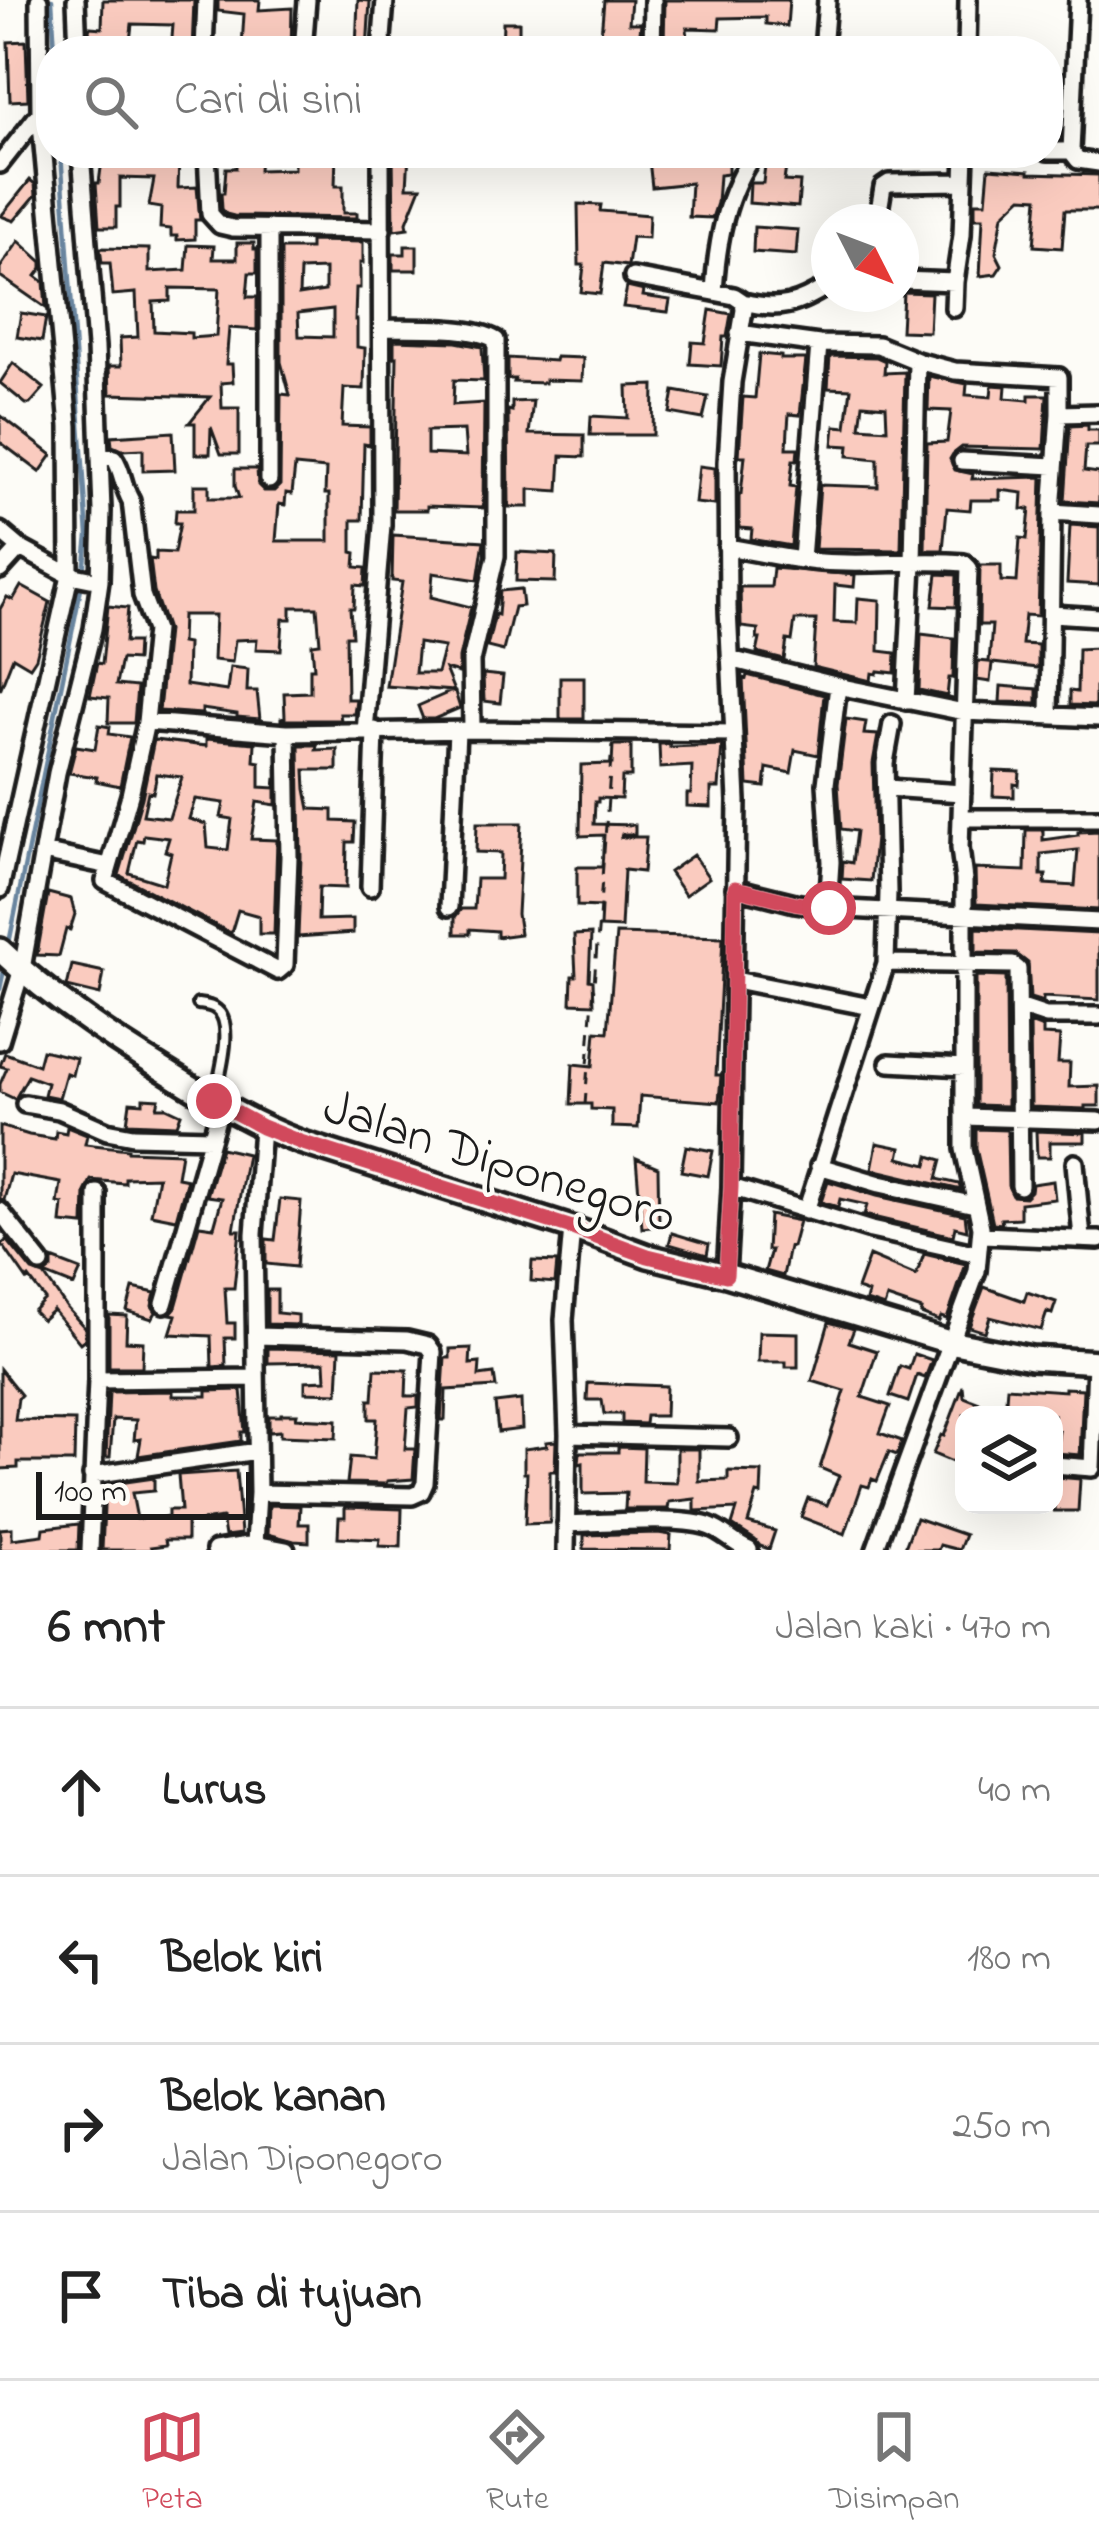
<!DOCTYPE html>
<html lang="id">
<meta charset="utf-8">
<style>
body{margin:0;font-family:"Indie Flower",sans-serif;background:#f6f6f6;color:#222}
.controls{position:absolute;right:36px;bottom:36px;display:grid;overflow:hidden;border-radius:24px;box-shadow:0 12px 48px #0002}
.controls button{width:108px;height:108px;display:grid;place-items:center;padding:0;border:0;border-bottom:3px solid #e0e0e0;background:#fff;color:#222;font:60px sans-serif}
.compass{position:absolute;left:811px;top:204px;width:108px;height:108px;border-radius:50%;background:#fff;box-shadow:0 12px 48px #0002;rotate:132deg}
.scale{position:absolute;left:36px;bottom:30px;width:216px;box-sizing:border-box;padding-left:12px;border:6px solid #1c1c1c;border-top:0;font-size:33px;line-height:42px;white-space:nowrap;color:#1c1c1c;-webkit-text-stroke:9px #fdfcf7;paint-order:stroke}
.stop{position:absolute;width:36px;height:36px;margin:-27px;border:9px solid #d1495b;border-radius:50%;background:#fff}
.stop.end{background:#d1495b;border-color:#fff;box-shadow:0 3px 12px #0008}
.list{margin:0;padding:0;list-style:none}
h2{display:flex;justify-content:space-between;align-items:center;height:156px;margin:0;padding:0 48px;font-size:51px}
h2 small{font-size:39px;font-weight:400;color:#767676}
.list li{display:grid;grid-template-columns:78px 1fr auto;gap:36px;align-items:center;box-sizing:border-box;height:168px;padding:0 48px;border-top:3px solid #e0e0e0}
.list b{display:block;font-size:45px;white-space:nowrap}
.list p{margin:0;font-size:39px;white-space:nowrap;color:#767676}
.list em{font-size:39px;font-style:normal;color:#767676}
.icon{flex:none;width:66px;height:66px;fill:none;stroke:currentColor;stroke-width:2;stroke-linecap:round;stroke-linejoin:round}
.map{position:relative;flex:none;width:1099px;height:1550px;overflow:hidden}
.search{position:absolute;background:#fff;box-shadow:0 12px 48px #0002;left:36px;right:36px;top:36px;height:132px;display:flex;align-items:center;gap:30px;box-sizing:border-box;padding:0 42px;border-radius:48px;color:#767676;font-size:45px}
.sheet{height:828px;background:#fff}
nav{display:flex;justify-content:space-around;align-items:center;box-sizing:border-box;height:168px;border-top:3px solid #e0e0e0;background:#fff;font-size:33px;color:#767676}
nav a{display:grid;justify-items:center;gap:6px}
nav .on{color:#d1495b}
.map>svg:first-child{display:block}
</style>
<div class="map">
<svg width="1099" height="1550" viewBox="0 0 1099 1550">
<rect width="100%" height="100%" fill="#fdfcf7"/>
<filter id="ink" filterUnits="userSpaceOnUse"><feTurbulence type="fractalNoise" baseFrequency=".00833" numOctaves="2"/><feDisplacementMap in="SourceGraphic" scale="24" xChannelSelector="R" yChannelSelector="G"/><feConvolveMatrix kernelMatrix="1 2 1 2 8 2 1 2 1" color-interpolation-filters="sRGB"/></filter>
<g filter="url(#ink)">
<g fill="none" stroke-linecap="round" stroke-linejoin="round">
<path stroke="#69859f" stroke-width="4.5" d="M52,0l3,51
M61,153l27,383 -4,36
M8,948l74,-365
M0,989l5,-24"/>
</g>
<path fill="#facbbf" stroke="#1c1c1c" stroke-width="3" fill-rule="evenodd" d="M103,0h91l-2,51h-21l2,-26 -41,-1 -3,26 -39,-5 -1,-18 13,1z
M218,0h42l-1,10 33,-2 -1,43 -49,-4 2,-33 -26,-3z
M358,0l12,1 -3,49 -11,-1z
M604,0h27l-2,23h12l-3,28 -38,-4z
M665,0h124l-2,26 -21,-2v-7l-46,1 -1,11 -32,-1 1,14 -24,2z
M503,22h16v29h-17z
M26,41l2,59 -18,1 -2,-59z
M103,153h58l1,5h17l-1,30 19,-1 3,33h-5v19l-18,1v-4h-6v-7l-11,-1 1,-20 -12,-2 5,-27 -34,-1v29h-4v20h-17l-3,-44h3z
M294,153h42l-1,33h8v27h14v5l-123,-2 -8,-2 -4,-5 -1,-16h3l2,-25h10v-13l24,2 -1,13 35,-1z
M393,153h16l-2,34h14l-14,35 1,6 -14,2z
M699,153h29v21l-9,1 -2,28 -5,15 -23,-1 2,-34 -39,4 -3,-27z
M765,165l21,2 -2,14 16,1 -2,25 -49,-4 1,-20h13z
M989,168l40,3v2l70,2v35h-34l-3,38 -28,-2 4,-48 -16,-1 -19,18 -7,38 6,12 -6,9 -16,2 3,-58h-8v-16h11z
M30,180l5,4 1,11 -22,26 -13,-5z
M578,204l23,1 -1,6 49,4 -1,23 -16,-1 -4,29 -24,-3 -4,31 -19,-2 3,-27h-5z
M754,227l44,3 -2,25 -43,-3z
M19,241l23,21v6l-6,8 8,6 2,26 -46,-32v-8z
M310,241l53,1v21h-3v25h-4l-1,32h2v27l8,1 -1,41 -20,-1 -2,38 28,1v18l-6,-1 -2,76h-10v32l4,1 -1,14 11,1 -1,18 -10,-1 -1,23h-4l2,28h-6l1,63h9l-2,15h-14l1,6h-60v-2l4,-1 -1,-24 26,-1v-24h4l-2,-24 8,-1 -3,-36h-26v12h-8l-2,31 -25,-1 1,-10 -22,1 -3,22 -19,-2 2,-45h-33l-1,28 6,1 -1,41 41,6 3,-24 18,2 -1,22h10l3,28 -23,-2v-3l-35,-5v5l-43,-3 8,-81 -13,-38 -4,-33 6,1v-8l18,1 6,-30h-5l1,-13h18v-25h15v13h30l-4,-12v-17h22l1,16 6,6h10l6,-6 1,-91 9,1 -9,-33v-113h29zM325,269v22l-26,4 1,-25zM333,309v28l-34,-1 -1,-23zM295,466l31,3 -1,25h4v47h-53l3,-37 6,1 1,-12 6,1z
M237,243h17v6h3v24h-8l-2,24h10v33l-28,-2 -3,36h6l1,18 -12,1 1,25h17v46h-18l-10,-27 -1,27h-15v-31h-6l21,-26 -100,-3 -1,-28h12l-1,-28 18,-1 -2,-44 -23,2 -3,-32h-8l-2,-15 49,1v23l37,-2 2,-25 26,1 -1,13h24zM170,288l49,1 -3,47 -25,2v-5l-37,-2 -1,-29 17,-1z
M405,246h12v24h-24v-16h12z
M627,287l17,4 -1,5 27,4 -2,12 -45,-5z
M903,292l28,1 -2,39 -28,-1z
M710,310l21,4 -4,23h-4l-2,29 -31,-2 2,-22 13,1z
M21,313l25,4 -4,24 -25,-4z
M394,340l62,2 26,5 2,34 -30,-1 -1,25 31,-2 -1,105 -56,-2v4h-33l3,-153h-3zM464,430l2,26 -39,-2v-23z
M759,354l22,2v3h25l-6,56 -11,-1 -1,14 -1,20h11l-1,12h-4l-3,26 6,1 -5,59 -40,-7 1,-10 -13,-1v-34h2l4,-38h-6l4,-59 12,1z
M830,356l46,1 9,4 -1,12 21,-1 -4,178 -86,-1 5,-64 58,2v-28l-30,-3 1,-10 -16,-1 2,-19 11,1 5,-38 -23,-1zM863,404l23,2 1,23 -27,-2z
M556,357l27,1 -1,23 -37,-1v3l-31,-1 1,-3h-7v-21l47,3z
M13,363l31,25 -14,16h-4l-26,-21z
M929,376l38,8 -1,11 25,2 1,-12 14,1 -1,12 24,2v-5h18l-3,54 -82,-2 -9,7 -3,5 5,11 18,4 -1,5 70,-2 -4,139 -13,-1 -3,29 16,1v23l-46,-5 -2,19 -13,-2 1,-19 11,1 3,-37h-13l1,-60h21v16l16,1 3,-44 7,1 3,-30h-8l1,-16 -23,-3v10h-29l-1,10 -23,-2 -4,42h-18l2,-107 20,-1 4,-31 -23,-1z
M654,385l-1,50h-63l1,-19 37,2 -1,-32z
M674,391l34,6 -5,22 -33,-6z
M533,401l-4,33 55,1v22l-23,-1 -2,35 -30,-2v18h-20l-1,-97 4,1v-9z
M0,415l52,40 -12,17 -40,-30z
M1088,425v5h11v16h-13l-2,25 15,2v30l-34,-2 5,-75z
M173,432l2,38 -32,1v-22l-21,1 -10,-4 -1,-10z
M699,466l16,2v37l-20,-2z
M1070,525l29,2v58l-32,-2z
M393,535l91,6 -6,39 -45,-7 -2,24 40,10 -12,51v15l-14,-4 9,22 -68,-5 16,-104 -10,-1zM418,643l26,4 -7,26h-22z
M517,552l39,2 -1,28 -39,-1z
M773,568l82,7 -1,12 -19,-2 -1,37 23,1 1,-25 22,2 -1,51 17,2 -1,20 -17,-2 -1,3 -5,-1 -1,8 -58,-14 3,-47h-21l-3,21 -5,-1 -3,20 -27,-7 3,-14h-3l1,-10 -17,-2 -1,-40h31z
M937,574l20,1 -1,32 -23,-1z
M21,586l29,16 -14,56 -6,9 -17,-10 -13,33v-81l7,-12 6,3z
M521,589l2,17 -9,1 -11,44 -16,-4 8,-33 3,1 2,-24z
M108,606l20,2 -3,34h12l-1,18 -15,-1 -5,26 21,2 -3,36h-26l1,-25 -19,-2 7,-33 5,1z
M921,634l33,4 -1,40h-4l-2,18 -28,-6z
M1096,648l3,39h-4v19l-25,-1v-14l7,1 1,-43z
M483,674l20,2 -3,27 -16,-2z
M747,675l77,20 -6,60 -23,-5 -4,23 -24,-5 -2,19 -17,-2 -5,-107 3,1z
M560,677h24v42h-24z
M1001,686l36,3v14l-37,-1z
M450,692h5l5,16 -26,11h-11l-5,-13z
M846,719l20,3 -2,12 14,1 -5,28 2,75 -4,43 -29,-2 1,-18 9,2 4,-32 -15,-2 -3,-45z
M99,725l11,2 -1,7 21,3 -10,49 -24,-5 1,-4 -28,-4 7,-27 19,3z
M206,739l49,4 -1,18 6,1v25l15,1 1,-10v27l-19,-3 -6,37 26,1 -3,94h-15v-18l-21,-6 -7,23 -112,-58 23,-77 12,-58 52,6zM157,774l25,3 -13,41 -26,-3 5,-23 5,1zM195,799l29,4 -3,14 11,2 -4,31 -20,-2 -2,-24 -17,-5zM144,835l25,3 -4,13 6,2 -7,31 -35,-11 8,-33 6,1z
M659,744h11v3l52,-2 -3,43h-8v19l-24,-1v-12h4l1,-28 -32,2z
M299,745h18l-1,5 21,-1v21h-32l1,19 4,20 23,1v11l22,1 -1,20h-7l-1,46 -27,-1 -1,33 35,-1v14l-55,4 3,-80z
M613,745h18v32h-9l-1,22 -23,-1v4h-3l-1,22 41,1v9h-13l-1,3h25l-3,35 -19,-2 -3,58 -21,-1 1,-20 -24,-1v-39h25l2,-32 -24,1 1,-71 31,-1z
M994,771l26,1 -1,13 -5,-1v13l-21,-1z
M477,823h45l-5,91 3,20 -23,3v-6l-27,-2v5h-15v-17l6,-8h13l2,-30h24l1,-26 -25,-1z
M1026,830h17v10l35,-5v-3l21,-1v79l-123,-6 -1,-35 50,2zM1078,850l-3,36 -30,-2 1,-9h-5v-21z
M693,855l16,23 -24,17 -16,-23z
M48,893l23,6 4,15 -5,16 -4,-1 -7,27 -22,-1z
M976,928l123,6v66l-56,-3v5l-13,-4 -2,-35 -13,-10 -39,-1z
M591,934l-2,46 4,1 1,23 -23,-1 1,-27h4l-2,-41z
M616,934l107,3 -7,138h5l-2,27 -79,-6 -2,32 -26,-1v-17l-21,-1v-5h-20l2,-40 20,2 3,-35 12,1z
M72,965l32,7 -4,23 -33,-8z
M976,976l30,1 1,129 -31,-1z
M1030,1023l13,5v7l17,1 -2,27h12l-1,24 30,-1v20h-14v3l-54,-2z
M42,1050l34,8 -4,17 -6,-2 -7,25 -15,-3 3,-12 -19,-7 -13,23 -15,-7v-8l7,-16 -7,-2 5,-13 33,12z
M143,1098l16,1 -2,8h9l15,7 -4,11 -50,-2 3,-21 13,1z
M0,1126l29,9 26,4 1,-8 10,2 1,-6 20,8 -2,9 43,5v2l53,2 -4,24 10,2 -11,40 -25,-5 7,-37 -33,1v5l-34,-3 -6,12 -1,33 -23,-2 2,-19 -5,-1 3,-20 -50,-9 -7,26 -4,-1z
M976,1129l31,1 1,56 5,10 12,1 6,-6 1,-7 21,-3 2,18 -35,4v15l-19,1 1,5 -9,-1 -17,-75z
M1036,1131l49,2v9h-35v15h-13z
M877,1143l24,5 -2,10 28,7 2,-9 13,4 -5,19 22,5 2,6 -89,-21z
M686,1146l27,5 -5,25 -27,-5z
M221,1148l26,6 -13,76h6l-6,58h-9l2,35h8v15h-10l1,28 -14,1 -1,-31 -41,-2 6,-19 -6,-1 6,-7 23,-82 15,2 8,-29 -15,-2z
M636,1158l22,9 1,59 -17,2z
M828,1181l49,15 88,19 2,15 -12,-3 -2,9 -89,-21 3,-10 -27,-6 -2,8 -17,-5z
M280,1199l21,2 -5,66 -30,-3v-25l9,1z
M769,1215l30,6 -7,26h-3l-6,29 -18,-5 6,-21h-4z
M672,1233l37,11 -2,11 -38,-11z
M7,1240l25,31 12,4 23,33 18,20v11l-5,4 -27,-33 -11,10 -9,-9 12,-12 -16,-21 -2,2 -25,-36z
M924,1254l42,10 -19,55 -6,-2 -2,4 -18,-7 1,-4 -35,-12 -3,9 -18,-6 2,-8 -11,-4 12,-33 47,20z
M52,1259l29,11 -7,16 -30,-12 8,-6z
M532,1261l25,1 -2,21 -24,-2z
M984,1287l40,14 3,-9 29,10 -4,12 -5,-2 -6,18 -51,-13 -5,15 -16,-5z
M133,1288l22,5 -3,13 4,6 -4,7 -25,-8z
M267,1290h10v23l21,2v10l-31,-1z
M109,1315l18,1 -1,25 17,1 -1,25h-33z
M829,1322l25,7 -5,13 28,9 -15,46 28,9 -10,27 22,8 -5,14 -8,-3 -12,29 -5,-2 -3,8 -7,-2 -17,49 -44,-17 7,-19 19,7 12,-29 -19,-8 25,-77 -33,-10z
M759,1332l39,1v34h-12v-5h-28z
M268,1348l72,2 -2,43 -33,-1v-11l21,-1 -1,-18 -57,1z
M471,1348l-1,16 10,-1 -1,13 15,-2 2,13 -50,3 -1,30h-4l4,-62h5v-9z
M914,1354l18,6 -7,18 -8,-3 -9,27 -18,-6 10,-30 9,3z
M0,1369l21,26 -3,3 -3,22 60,1 -1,41h-56v6l-18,1z
M375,1369l32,1 -1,26h12v11l-10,1 -3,41h10l-2,30 -26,2 -1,3 -39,-1 3,-26 24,2 3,-40h-8v-19h4z
M588,1383l78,3 -1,30h-19l-1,8 -23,-1v-9h-18l-2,-14h-15z
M963,1386l1,11 41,16 2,-26 58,4v-3l18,1 -3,66 -24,-2 3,-22 -5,-1v-15h-90v52l-31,-13 8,-19 3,1z
M241,1390l4,42h-4v9l-103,15 3,-17 -7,1 2,-20 -23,-1 -3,38h-4l3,-65 64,-1v5h34v-5z
M521,1400l1,29 -24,3 -3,-29z
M281,1414h16l-1,4 41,2 -1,18 -56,-2v-5l-11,1v-16h12z
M556,1441l-1,30h-5v52l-25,1 2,-51h-3v-24l23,-3 -1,-4z
M618,1447l26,1 -1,34 34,1v-34h22v32l29,-1v-9l34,1 -1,23 -4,-1 -9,29 27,8 -6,18 -9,-3 -5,-6 -23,-15 5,-16 -42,2v-12l-26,3 -1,7h-43l1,-16 -43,1v-31l-4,1 1,-12h38z
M236,1471l5,63 -16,2 -3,-18 -35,5v17h-22l1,5 -15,2 2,3h-51l3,-65 49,-7v13l-22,2 5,26 31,-2v-7h13l-3,-35z
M1056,1477l24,2 -2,32h-24z
M269,1505l31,1 -1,18h10v18l-15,-1 -26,-7z
M345,1507l57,2 -1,38 -22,-1 1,-7 -42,-2 1,-20h6z
M916,1518l49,17 -6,15 -19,-5 -2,5h-34z
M79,1524l-1,26h-78v-21l12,-1v11l31,-4 1,-7z
M658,1533l13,2 -1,15 -86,-1v-14z"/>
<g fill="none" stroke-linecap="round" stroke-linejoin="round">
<defs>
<path id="lane" d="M198,1004c7,1 13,1 19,6 18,14 2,67 -2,88"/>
<path id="street" d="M76,0l2,51
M204,51l2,-51
M303,51l4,-51
M381,51l4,-51
M652,51l1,-51
M823,51l4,-51
M967,51l1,-51
M1048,151h23l7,9 21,3
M1071,151l7,-151
M207,153l3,61 10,11 13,3 149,2
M0,164l40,-51 -1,-113
M877,222l6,-35 6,-4 75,-1
M269,228v252
M633,277l81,15
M901,280l54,2
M743,302c36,9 55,3 86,-17
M954,308l1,-26 7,-47 3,-82
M382,328c30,1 90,-3 114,12v216l-25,105 1,69
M739,333l80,11 59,1 39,16 38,10 104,6v37l-7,98 -3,203
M1059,414l40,-1
M100,456l14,2c9,13 8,27 17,43l11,94 13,35 -9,92 -16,73 -25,86 173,90 7,-6 4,-108 -2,-124
M962,461l92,5
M1052,512l47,3
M0,531l20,17 50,27 30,6
M727,547c31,5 63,13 94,15 48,4 96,-3 143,1l5,5 -9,280 4,32v269l17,78 -4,44 -102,279
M802,559l17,-215
M0,570l20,-22
M1052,614l47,3
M730,659l117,29 117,24 135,6
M906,701l7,-137 4,-203
M146,722l141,11 185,-3 262,3
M365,732l17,-207 -1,-372
M887,788l75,5
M961,818h138
M43,852l66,14
M370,887l5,-157
M735,888l60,15 33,5 271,14
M0,889l70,-314 -1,-149 -29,-313
M449,907l8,-176
M828,908l3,-46 -5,-78 12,-98
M886,963l127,2 5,4 2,217
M735,980l136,27
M1019,1007l27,9h53
M0,1041l22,-72 35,-196 36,-144 7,-48 2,-70 -6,-164 -15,-194
M889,1063l75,4
M25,1104l34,6 48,21 26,5 78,2
M964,1117l135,4
M1075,1163l7,75
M819,1166l61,18 95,21
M731,1187l140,43 107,24
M0,1211l41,52
M806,1211l80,-248 2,-71 -3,-129 7,-39
M982,1235l117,5
M726,1275l5,-88 6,-386 -9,-192 -1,-147 5,-80 12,-72 -1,-8 -9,-6 -20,-4c3,-48 11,-100 41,-139
M164,1304l57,-199
M256,1336l151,4 21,5 5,7 -8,131 -4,9 -9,4 -154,-3
M97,1380l158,-2
M568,1434l161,4
M1054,1465l38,3 4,-106
M92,1475l165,-24
M566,1524c36,-1 110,-8 142,2 15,5 26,18 41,24
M255,1544l31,6
M90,1550l7,-170v-187
M215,1550l40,-6 3,-51 -4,-259 8,-106
M566,1550l2,-116 -4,-114 8,-92"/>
<path id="secondary" d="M0,950c51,48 107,86 167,122 43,27 85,52 133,70l272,86 76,28 78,19 223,67 82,16 68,4"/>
</defs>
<use href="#lane" stroke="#1c1c1c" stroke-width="16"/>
<use href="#street" stroke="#1c1c1c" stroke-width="24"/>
<use href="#secondary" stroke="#1c1c1c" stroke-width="30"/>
<path stroke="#1c1c1c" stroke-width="3" stroke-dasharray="12 9" stroke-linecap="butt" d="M585,1105l27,-360"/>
<use href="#lane" stroke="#fdfcf7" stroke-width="8"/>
<use href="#street" stroke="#fdfcf7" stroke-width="15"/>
<use href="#secondary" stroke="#fdfcf7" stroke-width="21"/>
</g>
</g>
<g fill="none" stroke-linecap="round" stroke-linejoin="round" filter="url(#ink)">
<path stroke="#d1495b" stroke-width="15" d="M214,1101l48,26 38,15 272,86 76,28 78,19 5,-88 4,-299 60,15 34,5"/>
</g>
<g text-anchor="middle" stroke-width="9" stroke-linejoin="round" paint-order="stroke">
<g font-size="51" fill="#1c1c1c" stroke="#fdfcf7">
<text transform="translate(501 1159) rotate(18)" y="18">Jalan Diponegoro</text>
</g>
</g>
</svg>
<div class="controls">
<button><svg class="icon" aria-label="layers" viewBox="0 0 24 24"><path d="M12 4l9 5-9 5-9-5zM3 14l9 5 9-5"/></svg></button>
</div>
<svg class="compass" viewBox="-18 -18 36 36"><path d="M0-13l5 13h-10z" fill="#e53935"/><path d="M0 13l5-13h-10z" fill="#767676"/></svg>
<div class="scale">100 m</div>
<div class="stop" style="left:829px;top:908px"></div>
<div class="stop end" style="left:214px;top:1101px"></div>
<div class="search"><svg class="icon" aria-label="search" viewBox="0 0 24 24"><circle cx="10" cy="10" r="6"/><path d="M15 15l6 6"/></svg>Cari di sini</div>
</div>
<section class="sheet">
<h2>6 mnt<small>Jalan kaki · 470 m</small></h2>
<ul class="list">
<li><svg class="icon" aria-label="ahead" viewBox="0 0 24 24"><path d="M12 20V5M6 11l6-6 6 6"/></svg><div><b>Lurus</b></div><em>40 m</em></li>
<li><svg class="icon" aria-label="left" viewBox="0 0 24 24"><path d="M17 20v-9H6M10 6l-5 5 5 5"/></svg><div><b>Belok kiri</b></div><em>180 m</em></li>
<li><svg class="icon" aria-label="right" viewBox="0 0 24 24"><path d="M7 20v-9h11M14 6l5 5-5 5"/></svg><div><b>Belok kanan</b><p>Jalan Diponegoro</p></div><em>250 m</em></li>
<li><svg class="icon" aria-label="arrive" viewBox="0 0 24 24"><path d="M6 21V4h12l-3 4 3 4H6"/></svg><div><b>Tiba di tujuan</b></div></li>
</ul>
</section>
<nav>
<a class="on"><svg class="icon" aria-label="map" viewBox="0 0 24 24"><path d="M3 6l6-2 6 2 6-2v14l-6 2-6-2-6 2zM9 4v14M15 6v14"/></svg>Peta</a>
<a><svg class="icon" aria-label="directions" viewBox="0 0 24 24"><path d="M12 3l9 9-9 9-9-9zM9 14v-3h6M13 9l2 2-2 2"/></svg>Rute</a>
<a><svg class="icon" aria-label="saved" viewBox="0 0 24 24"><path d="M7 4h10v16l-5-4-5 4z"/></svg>Disimpan</a>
</nav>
